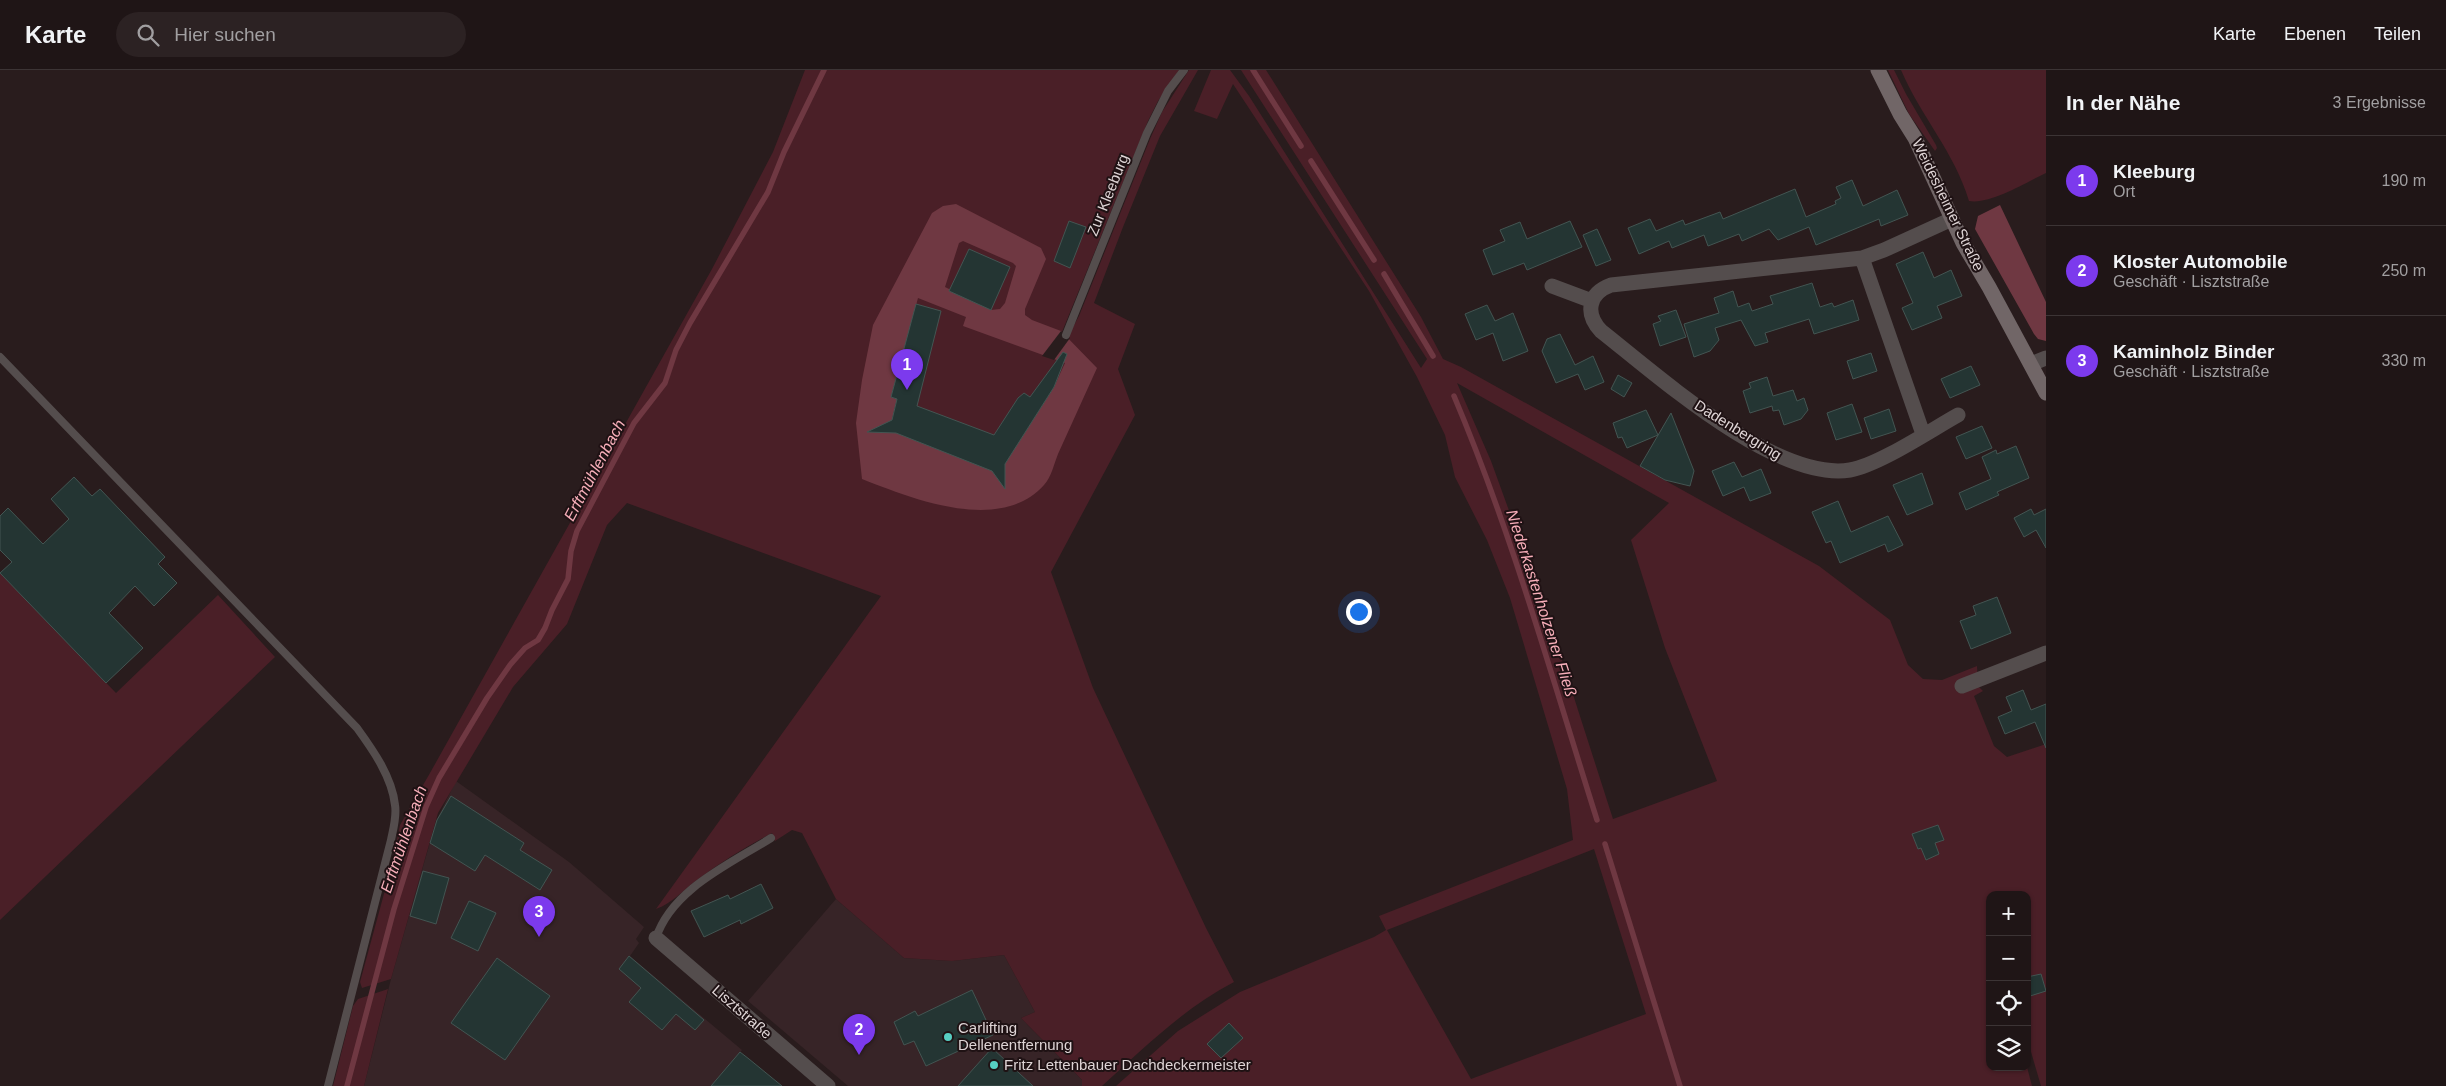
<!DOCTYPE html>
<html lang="de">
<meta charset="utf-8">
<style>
body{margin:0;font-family:Arial,sans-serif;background:#2c2223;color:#f1f3f6}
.controls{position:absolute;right:15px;bottom:15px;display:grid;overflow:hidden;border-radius:10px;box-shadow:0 1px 4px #0004}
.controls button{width:45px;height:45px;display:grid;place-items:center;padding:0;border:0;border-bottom:1px solid #3c3435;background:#1f1516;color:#f1f3f6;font:25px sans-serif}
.you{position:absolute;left:1358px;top:541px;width:18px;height:18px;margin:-12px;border:4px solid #fff;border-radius:50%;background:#1a73e8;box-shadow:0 0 0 8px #1a73e833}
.badge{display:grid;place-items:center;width:32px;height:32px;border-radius:50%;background:#7c3aed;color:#fff;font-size:16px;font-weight:700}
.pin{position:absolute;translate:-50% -41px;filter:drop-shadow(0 1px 2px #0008)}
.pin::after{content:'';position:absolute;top:26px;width:18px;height:15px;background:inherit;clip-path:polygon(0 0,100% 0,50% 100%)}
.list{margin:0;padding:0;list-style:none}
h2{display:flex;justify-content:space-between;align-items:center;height:65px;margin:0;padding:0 20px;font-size:21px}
h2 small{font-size:16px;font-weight:400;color:#a19fa1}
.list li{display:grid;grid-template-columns:32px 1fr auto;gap:15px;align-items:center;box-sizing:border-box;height:90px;padding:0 20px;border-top:1px solid #3c3435}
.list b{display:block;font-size:19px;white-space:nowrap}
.list p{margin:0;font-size:16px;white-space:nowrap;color:#a19fa1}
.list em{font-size:16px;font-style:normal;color:#a19fa1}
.icon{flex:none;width:28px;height:28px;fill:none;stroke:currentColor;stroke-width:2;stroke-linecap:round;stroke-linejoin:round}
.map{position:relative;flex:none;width:2046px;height:1016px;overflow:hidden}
header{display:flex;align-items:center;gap:30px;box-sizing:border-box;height:70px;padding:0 25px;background:#1f1516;border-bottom:1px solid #3c3435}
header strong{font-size:24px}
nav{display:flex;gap:28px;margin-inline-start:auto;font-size:18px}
.search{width:350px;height:45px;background:#2c2223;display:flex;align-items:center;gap:12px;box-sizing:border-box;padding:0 18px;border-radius:28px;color:#a19fa1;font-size:19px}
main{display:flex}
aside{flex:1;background:#1f1516}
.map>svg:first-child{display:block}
</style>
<header>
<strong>Karte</strong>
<div class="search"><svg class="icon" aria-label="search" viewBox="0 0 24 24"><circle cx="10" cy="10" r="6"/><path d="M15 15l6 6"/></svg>Hier suchen</div>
<nav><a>Karte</a><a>Ebenen</a><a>Teilen</a></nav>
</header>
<main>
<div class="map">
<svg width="2046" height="1016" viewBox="0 0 2046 1016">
<rect width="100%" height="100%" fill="#291c1d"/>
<path fill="#372427" d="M456,711l113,81 75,65 -8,12 3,4 -9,13 112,94 -31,36h-347l27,-107 45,-158z
M836,829l68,59 48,3 52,-6 31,57 -14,6 61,62v6h-234l-100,-85z"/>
<path fill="#4a1f27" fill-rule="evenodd" d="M805,0h374l-21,31 -10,20 -86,211 6,4 11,-20 71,-177 12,-27 27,-42h9l-38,66 -37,91 -29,76 41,21 -17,45 17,46 -84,157 42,116 113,240 28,54c-50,26 -90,66 -132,104h-20v-6l-61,-62 14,-6 -31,-57 -52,6 -48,-3 -68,-59 -34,-66 -10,-3 -17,11 -3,-8c-26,14 -51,29 -75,47 -14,10 -24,23 -41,29l225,-313 -254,-93 -20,22 -40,99 -54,63 -75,126 -47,166 -29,9 -2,-6 31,-114 9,-43 30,-52 282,-504 61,-117z
M1211,0h19l19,26 172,272 6,-9 -186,-289h25l155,247 22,42 18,8 358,199 71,54 18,45 15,14 19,1 35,-14 1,20 5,5 -9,5 20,50 13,11 39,-13v342h-5l-14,-48v-143h-37v172h37l5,19h-916l62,-55 62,-39 134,-55 12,-7 -7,-14 194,-76 -6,-51 -57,-191 -23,-58 -32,-63 -10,-42 -28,-58 -48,-86 -136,-207 -16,35 -23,-8zM1457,313l212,120 -38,37 34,108 52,133 -104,38 -61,-190 -61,-168zM1594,779l52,165 -175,65 -84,-149z
M1888,0h6l12,24 30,51 1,3 -2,3 -26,-37z
M1901,0h145v103c-19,9 -56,32 -77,28 -14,-48 -49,-86 -68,-131z
M0,503l116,120 102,-98 57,62 -275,263z
M388,919l-24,97h-31l20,-80 5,-7z"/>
<path fill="#6f3842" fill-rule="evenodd" d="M956,134l85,44 5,11 -21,50v6l7,5 29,11 36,37c-13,29 -26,57 -39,86 -4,10 -7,24 -14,31 -44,49 -131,14 -182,-6l-6,-56 6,-43 11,-55 59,-112 11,-7zM963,171l50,22 3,3 -11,37 -5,6 -9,1 -46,-23 14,-44zM918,228l48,19 -3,9 102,37 -11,24 -51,79 -111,-35 -1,-8 6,-24 -6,-2z
M2000,135l46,97v39l-8,-2 -4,-5 -59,-105 3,-13z"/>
<path fill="#291c1d" d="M1061,261l9,7 -16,22 -12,-4z"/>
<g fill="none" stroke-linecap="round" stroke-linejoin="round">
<path stroke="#6f3842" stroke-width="5.5" d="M1253,0l48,76
M1311,91l63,99
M1384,204l49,82
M1454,326c58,137 98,282 143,424
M1605,774l75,242
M347,1016l47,-177 32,-102 13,-29 48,-80 23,-33 15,-17 13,-8 7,-12 7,-18 16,-31 3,-28 6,-20 57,-108 31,-40 11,-33 14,-27 78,-131 16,-40 40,-82"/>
</g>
<path fill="#243533" stroke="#435552" d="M1852,110l11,26 34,-16 11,25 -27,11 -2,-7 -63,26 -7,-18 -31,13 -9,-11 -27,12 -3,-7 -31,12 -4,-11 -32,13 -3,-7 -30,13 -11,-26 22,-9 6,12 27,-11 2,5 35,-13 3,7 72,-30 11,28 30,-13 -1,-3 6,-3 -5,-11z
M1069,151l17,6 -16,41 -16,-7z
M1570,151l12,26 -55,23 -3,-7 -31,12 -10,-25 22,-9 -5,-11 20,-8 7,17z
M1597,159l14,31 -15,6 -13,-31z
M969,179l41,18 -19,43 -42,-19z
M1923,182l11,26 17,-8 11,26 -25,10 5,12 -30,12 -10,-22 11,-5 -17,-39z
M1812,213l8,24 12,-4 2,4 19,-7 6,20 -45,14 -5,-15 -44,14 3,9 -13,4 -14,-26 -26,8 4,12 -9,11 -16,6 -10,-33 35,-11 -5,-15 19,-7 5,16 11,-4 3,8 21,-7 -3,-8z
M916,234l25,7 -24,95 77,29 24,-37 6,-5 6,4 33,-45 4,2 -13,33 -49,77v25l-13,-18 -96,-38 -29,-1 25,-12 5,-21 -6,-2z
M1487,235l8,16 18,-8 15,38 -25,10 -10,-28 -17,7 -11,-26z
M1676,240l10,27 -26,9 -7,-22 8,-3 -3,-5z
M1560,264l15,31 18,-9 11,26 -19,8 -7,-16 -22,9 -14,-32 5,-12z
M1871,283l6,18 -24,8 -6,-18z
M1971,296l9,19 -30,13 -9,-19z
M1618,305l14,8 -8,14 -13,-8z
M1767,307l6,19 20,-6 4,11 7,-3 4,12 -7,9 -17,6 -5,-15 -6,1 -1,-5 -22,7 -7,-22 8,-3 -2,-5z
M1852,334l10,28 -26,8 -9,-27z
M1889,339l7,22 -25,8 -7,-21z
M1646,340l12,25 -31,13 -5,-11 -4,1 -5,-15z
M1671,343l23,58 -4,15 -25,-6 -25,-14z
M1982,356l10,22 -26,11 -10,-22z
M2016,376l13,32 -32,14 2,3 -33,15 -7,-17 32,-14 -9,-22 14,-7 1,4z
M1734,392l8,15 19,-8 10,24 -21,8 -6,-14 -21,9 -11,-25z
M1922,403l11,31 -26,11 -14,-30z
M74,407l18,19 8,-7 65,68 -7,7 19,19 -23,23 -19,-20 -26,27 34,35 -37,35 -106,-110 12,-11 -12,-12v-34l8,-8 35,36 26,-25 -18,-20z
M1838,431l13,31 37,-16 15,29 -15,7 -3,-8 -45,19 -9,-22 -5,2 -14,-31z
M2031,439l3,6 12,-6v39l-10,-18 -12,7 -10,-19z
M1997,527l14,36 -40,16 -11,-28 16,-6 -3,-9z
M2023,620l8,20 15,-6v44l-11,-26 -30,12 -7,-17 14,-6 -6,-14z
M451,726l73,47 -4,7 32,20 -12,20 -55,-35 -10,16 -45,-28 7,-23z
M1938,755l6,15 -9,3 4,11 -13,6 -5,-12 -3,1 -6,-15z
M423,801l26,7 -13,46 -26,-8z
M761,814l12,24 -32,16 -1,-4 -36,17 -13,-26 37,-16 2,4z
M469,831l27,12 -18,38 -27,-13z
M629,886l75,64 -9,10 -19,-16 -14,16 -33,-28 12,-14 -22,-19z
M497,888l53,38 -45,64 -54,-37z
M2041,904l5,17 -19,6v-20z
M972,920l21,45 -67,31 -12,-25 -10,4 -10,-23 21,-11 3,5z
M1229,953l14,15 -22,20 -14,-14z
M992,978l41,38h-75z
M740,982l9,7 33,27h-71z"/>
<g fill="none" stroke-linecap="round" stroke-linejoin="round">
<path stroke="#544d4d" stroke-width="8" d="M1066,265l81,-202 21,-42 16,-21
M0,287l357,371c16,22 35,49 38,77 2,11 -2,25 -4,35l-63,246
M656,868c16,-49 74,-74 115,-100"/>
<path stroke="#544d4d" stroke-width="15" d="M1952,149l-68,31 -22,8 -251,27c-22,8 -27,28 -10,46 56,44 175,151 249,139 29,-5 81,-40 108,-55
M1862,188l61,176
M1552,216l40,15
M2031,294l15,-6
M1962,616l84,-33
M656,868l172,148"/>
<path stroke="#716667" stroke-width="15" d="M1878,0l22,44 15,24 48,105 26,44 57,106"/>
</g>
<g fill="#57cec2" stroke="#1f1214" stroke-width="2">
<circle cx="948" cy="967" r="5"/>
<circle cx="994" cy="995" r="5"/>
</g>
<g text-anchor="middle" stroke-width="4" stroke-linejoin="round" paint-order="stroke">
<g font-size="15" fill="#ded4d5" stroke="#1f1214">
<text transform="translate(1108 125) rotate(-68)" y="5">Zur Kleeburg</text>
<text transform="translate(1948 135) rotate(64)" y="5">Weidesheimer Straße</text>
<text transform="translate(1738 360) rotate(32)" y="5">Dadenbergring</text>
<text transform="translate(742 942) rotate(41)" y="5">Lisztstraße</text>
</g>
<g font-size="15" fill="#ded4d5" stroke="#1f1214" text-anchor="start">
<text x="958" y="963">Carlifting<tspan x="958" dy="17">Dellenentfernung</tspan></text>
<text x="1004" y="1000">Fritz Lettenbauer Dachdeckermeister</text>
</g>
<g font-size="16" font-style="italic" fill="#f7aeb9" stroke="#1f1214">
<text transform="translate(594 400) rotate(-62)" y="6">Erftmühlenbach</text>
<text transform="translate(1542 533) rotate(72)" y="6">Niederkastenholzener Fließ</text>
<text transform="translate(403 769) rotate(-71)" y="6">Erftmühlenbach</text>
</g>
</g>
</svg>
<div class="controls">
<button>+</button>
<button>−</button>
<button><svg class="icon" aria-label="locate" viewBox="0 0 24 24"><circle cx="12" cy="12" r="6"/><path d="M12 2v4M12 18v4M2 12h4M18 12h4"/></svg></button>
<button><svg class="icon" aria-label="layers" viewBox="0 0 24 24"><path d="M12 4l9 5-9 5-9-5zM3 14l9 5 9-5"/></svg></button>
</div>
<div class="you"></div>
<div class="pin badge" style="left:907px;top:320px">1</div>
<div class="pin badge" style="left:859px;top:985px">2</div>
<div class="pin badge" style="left:539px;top:867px">3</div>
</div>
<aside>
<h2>In der Nähe<small>3 Ergebnisse</small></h2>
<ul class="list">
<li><span class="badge">1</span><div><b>Kleeburg</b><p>Ort</p></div><em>190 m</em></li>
<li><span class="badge">2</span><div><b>Kloster Automobile</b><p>Geschäft · Lisztstraße</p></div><em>250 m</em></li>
<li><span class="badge">3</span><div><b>Kaminholz Binder</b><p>Geschäft · Lisztstraße</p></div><em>330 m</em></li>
</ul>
</aside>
</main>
